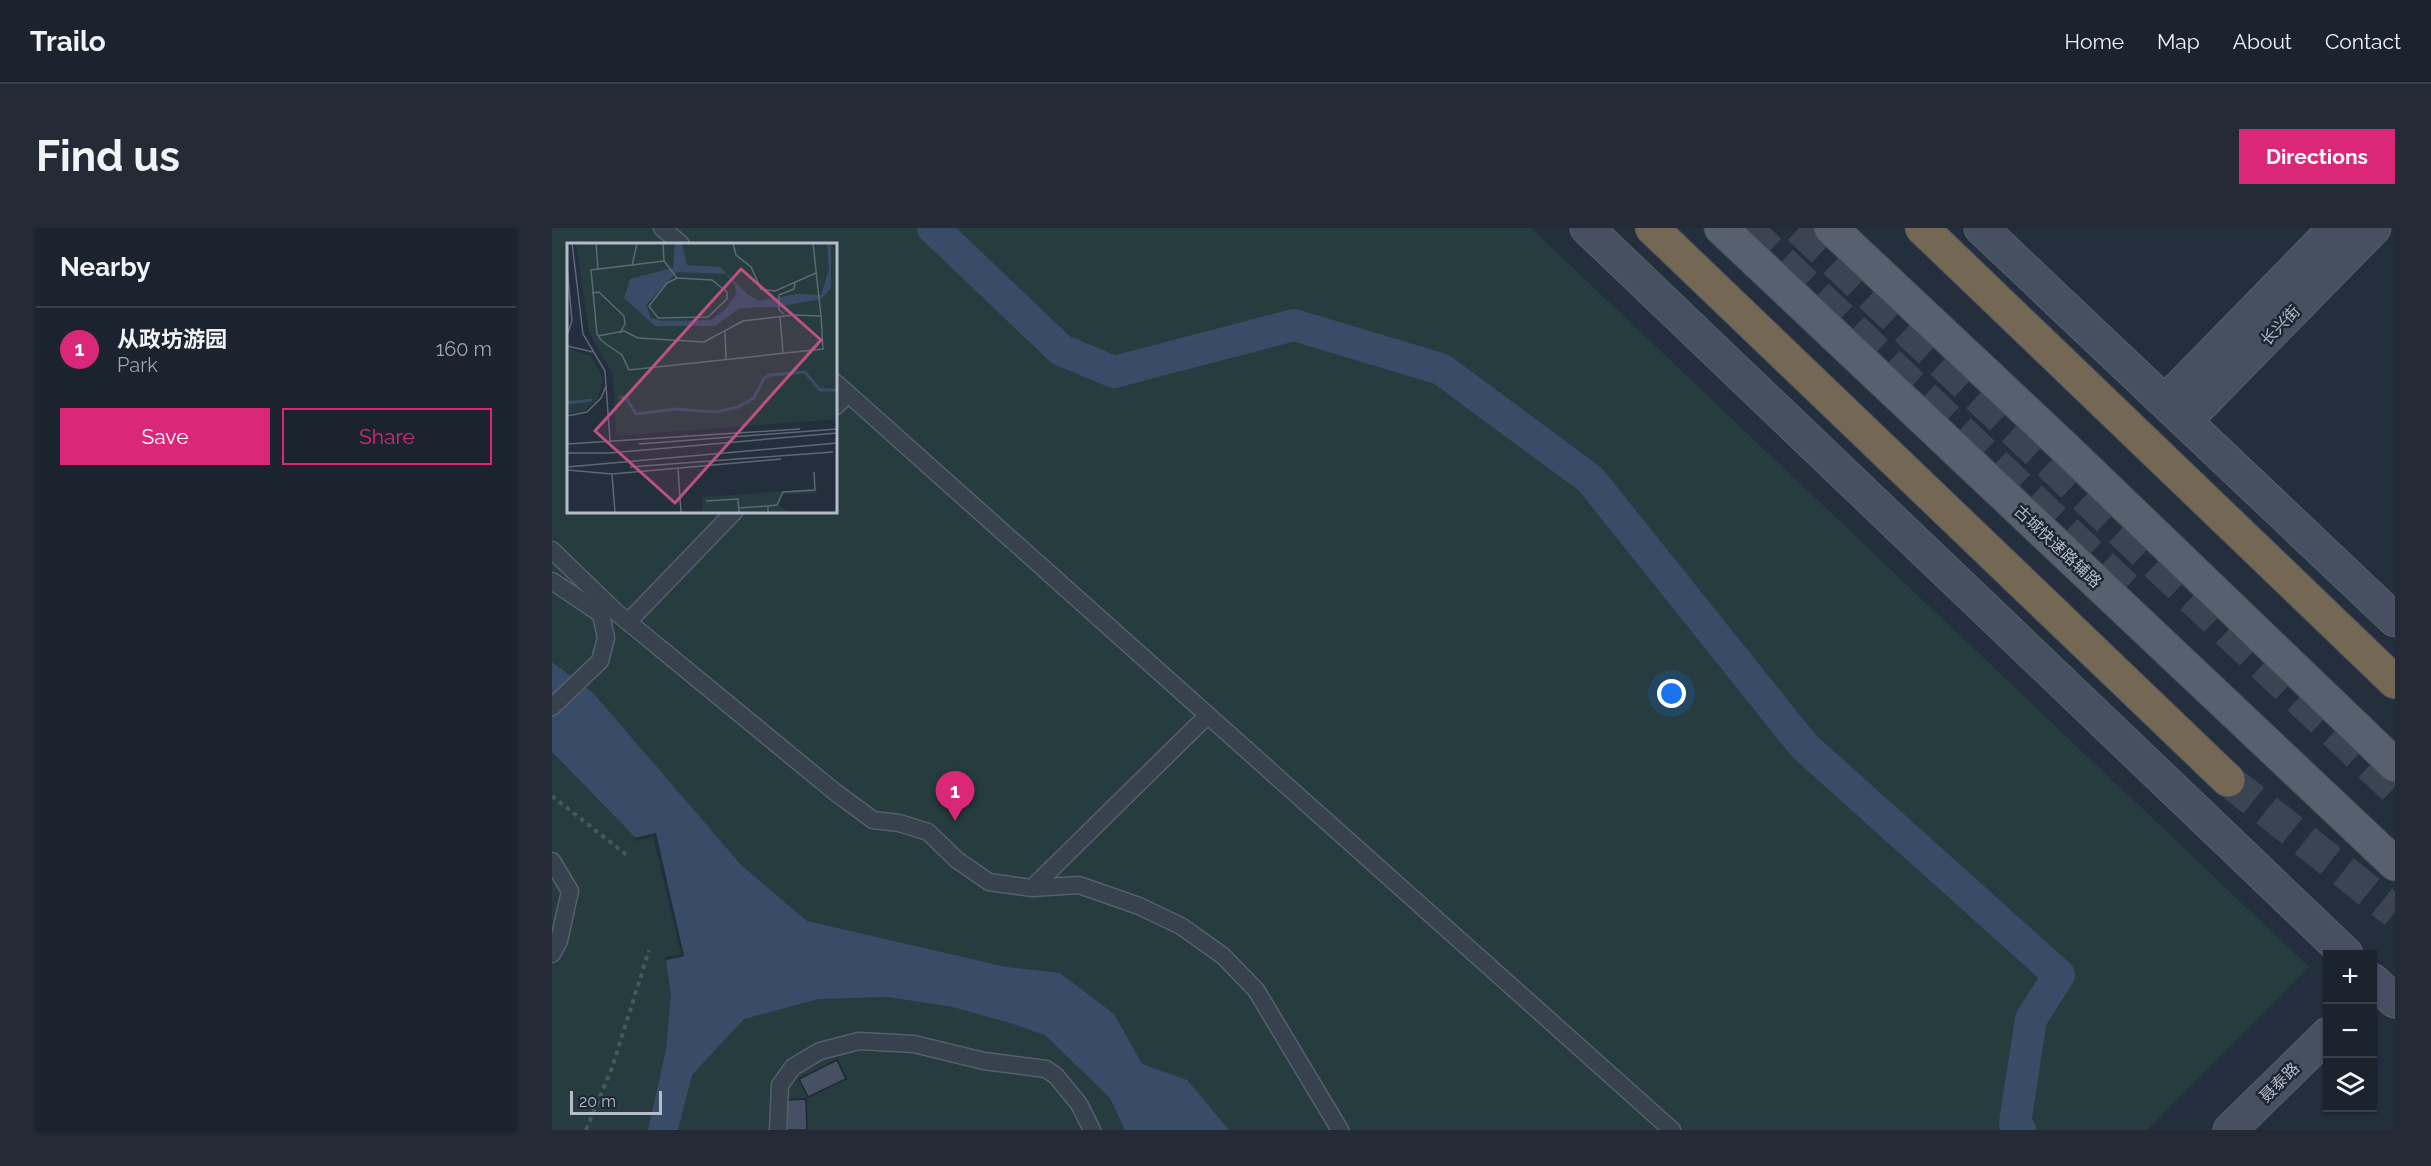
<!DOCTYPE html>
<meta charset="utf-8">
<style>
body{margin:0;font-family:Raleway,"Noto Sans SC",sans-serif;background:#242b36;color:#f1f3f6}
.controls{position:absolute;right:18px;bottom:18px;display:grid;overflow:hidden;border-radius:0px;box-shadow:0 2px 4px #0004}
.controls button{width:54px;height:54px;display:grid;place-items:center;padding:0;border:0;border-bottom:2px solid #39404a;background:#1b232e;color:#f1f3f6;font:30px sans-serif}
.scale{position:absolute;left:18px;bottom:15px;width:92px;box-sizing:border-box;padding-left:6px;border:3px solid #b4bcc9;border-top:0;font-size:16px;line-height:21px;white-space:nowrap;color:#b4bcc9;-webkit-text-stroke:4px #1d2633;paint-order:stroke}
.you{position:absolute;left:1120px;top:466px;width:21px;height:21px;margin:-15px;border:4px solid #fff;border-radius:50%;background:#1a73e8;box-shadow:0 0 0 9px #1a73e833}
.badge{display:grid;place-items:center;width:39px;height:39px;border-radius:50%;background:#db2777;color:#fff;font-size:20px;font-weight:700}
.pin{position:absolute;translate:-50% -50px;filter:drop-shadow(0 2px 3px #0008)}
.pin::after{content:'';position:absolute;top:32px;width:21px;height:18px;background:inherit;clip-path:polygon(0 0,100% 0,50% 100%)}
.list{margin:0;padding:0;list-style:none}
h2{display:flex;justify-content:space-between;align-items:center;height:78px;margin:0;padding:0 24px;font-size:26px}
h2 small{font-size:20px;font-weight:400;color:#a0a4aa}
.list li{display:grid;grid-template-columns:39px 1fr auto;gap:18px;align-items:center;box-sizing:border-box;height:84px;padding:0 24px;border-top:2px solid #39404a}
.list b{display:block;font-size:22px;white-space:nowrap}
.list p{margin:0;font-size:20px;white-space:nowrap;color:#a0a4aa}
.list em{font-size:20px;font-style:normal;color:#a0a4aa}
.actions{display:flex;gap:12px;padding:18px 24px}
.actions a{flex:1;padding:14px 0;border:2px solid #db2777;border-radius:0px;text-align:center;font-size:21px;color:#db2777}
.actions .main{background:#db2777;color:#fff}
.icon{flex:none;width:33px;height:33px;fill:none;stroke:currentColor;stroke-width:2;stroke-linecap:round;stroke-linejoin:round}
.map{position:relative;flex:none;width:1843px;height:902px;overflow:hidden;border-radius:0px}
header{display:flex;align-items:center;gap:36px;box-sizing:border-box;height:84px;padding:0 30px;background:#1b232e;border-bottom:2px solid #39404a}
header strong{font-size:28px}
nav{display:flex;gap:33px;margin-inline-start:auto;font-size:21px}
.intro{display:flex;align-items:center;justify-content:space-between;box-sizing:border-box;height:144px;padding:0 36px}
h1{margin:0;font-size:42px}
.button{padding:15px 27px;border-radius:0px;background:#db2777;color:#fff;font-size:21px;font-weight:700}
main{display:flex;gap:36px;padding:0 36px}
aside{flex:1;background:#1b232e;border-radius:0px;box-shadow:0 2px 4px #0004}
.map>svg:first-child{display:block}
</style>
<header>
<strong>Trailo</strong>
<nav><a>Home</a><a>Map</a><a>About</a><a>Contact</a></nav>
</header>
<div class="intro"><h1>Find us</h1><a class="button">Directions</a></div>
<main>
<aside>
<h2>Nearby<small></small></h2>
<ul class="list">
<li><span class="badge">1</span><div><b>从政坊游园</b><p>Park</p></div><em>160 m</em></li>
</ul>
<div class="actions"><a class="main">Save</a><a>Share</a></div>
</aside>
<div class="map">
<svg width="1843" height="902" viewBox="0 0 1843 902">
<rect width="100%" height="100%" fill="#242f3e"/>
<path fill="#263c3f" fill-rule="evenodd" d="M0,0h979l778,739 -162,163h-1595zM16,16h268v268h-268z"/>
<path fill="#394c67" d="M0,434l42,32 148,172 65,55 199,46 54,6 54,41 28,50 45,16 42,50h-104l-15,-32 -65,-63 -35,-12 -57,-16 -65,-10 -70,2 -74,20 -52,56 -14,55h-30l18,-80 5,-56 -5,-34 18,-4 -28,-123 -20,5 -84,-86z"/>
<path fill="#242f3e" d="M104,605l28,123 -21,5 2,-4 16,-3 -28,-117 -17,4 -3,-3z"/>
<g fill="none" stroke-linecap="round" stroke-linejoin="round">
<path stroke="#394c67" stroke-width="32" d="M381,0l128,122 53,22 180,-47 147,44 149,110 214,267 255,229 -28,44 -16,104 5,7"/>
</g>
<path fill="#455162" stroke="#1f2835" stroke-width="1.5" d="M285,832l9,19 -38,18 -9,-18z
M254,871l1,31h-20l-1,-30z"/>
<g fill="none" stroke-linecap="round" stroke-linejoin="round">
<path stroke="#3a4453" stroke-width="33" stroke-dasharray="33 16" stroke-linecap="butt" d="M1194,0l380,360
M1247,0l596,561
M1676,552l167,132"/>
<defs>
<path id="lane" d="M110,0l19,16
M284,155l836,747
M284,178l12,-12
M0,322l64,62 219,180 38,28 26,3 29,9 29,28 32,22 43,6 47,-3 60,21 42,20 42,30 33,34 84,140
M0,353l49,33 5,24 -6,23 -48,46
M76,394l106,-110
M0,633l18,30 -11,50 -7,13
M480,660l176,-173
M226,902l2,-45 13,-18 27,-16 39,-10 55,3 70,17 62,8 10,7 23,28 13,26"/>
<path id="secondary" d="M1035,0l759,726
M1429,0l414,392
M1613,174l170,-174
M1633,193l189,-193
M1820,752l23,21
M1678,902l98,-96"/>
<path id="primary" d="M1169,0l674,636
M1279,0l231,217 333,320"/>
<path id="highway" d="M1100,0l576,552
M1370,0l473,454"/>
</defs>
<use href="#lane" stroke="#565f6c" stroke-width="19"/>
<use href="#secondary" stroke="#565f6c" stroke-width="35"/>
<use href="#primary" stroke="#414a57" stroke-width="35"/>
<use href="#highway" stroke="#434c59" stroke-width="35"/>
<path stroke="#44595c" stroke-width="4" stroke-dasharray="4.5 4.5" stroke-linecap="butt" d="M0,568l76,60
M34,902l26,-62 37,-118"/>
<use href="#lane" stroke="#38414e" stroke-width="16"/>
<use href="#secondary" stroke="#465061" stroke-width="33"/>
<use href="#primary" stroke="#56606e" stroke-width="33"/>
<use href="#highway" stroke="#746855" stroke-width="33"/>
</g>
<g text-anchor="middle" stroke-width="5" stroke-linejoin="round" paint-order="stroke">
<g font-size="16" fill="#b4bcc9" stroke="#1d2633">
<text transform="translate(1728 97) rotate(-46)" y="6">长兴街</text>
<text transform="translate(1506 318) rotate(43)" y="6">古城快速路辅路</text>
<text transform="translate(1727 854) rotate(-45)" y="6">聂泰路</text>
</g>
</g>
<g transform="translate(15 15)">
<rect width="270" height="270" fill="#242f3e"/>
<path d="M9,0h261v176l-221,17 -3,-61 -24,-43zM0,105l24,8 12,23 -6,21 -13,11 -17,2zM250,246v4l-36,2 -2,11 13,7h-89l-1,-16z" fill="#263c3f"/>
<path d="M108,0h7l5,22 33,2 27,27 12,7 37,-7 25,1 8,-26 -2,-26h4v45l-10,11 -44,8 -37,1 -25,18h-60l-31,-28 6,-19 43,-11zM110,29l49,2 9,11 1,9 -10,15 -15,11 -48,1 -12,-3 -5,-13z" fill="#394c67" fill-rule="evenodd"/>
<path fill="none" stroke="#394c67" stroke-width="3" d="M52,154l7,1 10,16 40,-5 40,3 22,-5 16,-9 10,-20 6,-3 35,-3 15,18h17M0,160l25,-3"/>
<path fill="none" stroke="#5e6776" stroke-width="1.5" d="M5,0l11,91 22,37 5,70M29,0l2,26M96,0l1,18M166,0l3,12 15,12 10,22 14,2 41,-18M246,0l8,73M65,23l5,-23M0,24l5,54 -5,14M25,50l7,-1 25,24 1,8 -5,9M217,71l-5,-4v-15l15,-6 1,-6M213,73l3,37M158,87l1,29M31,93l26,-5 14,7 66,4 39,-21 50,-6 28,1 2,33 -194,21 -7,-15 -16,-11 -5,-4 -4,-6 -6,-64 73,-9 13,17 35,2 15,12v7l-19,18 -50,1 -9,-12 18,-23 10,-5M0,103l26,6M0,173l20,-4 14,-14 5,-12M0,201l233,-15M72,201l198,-15M0,210h43l227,-20M0,224l270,-24M63,224l203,-15M111,225l3,45M0,227l45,4 169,-15M45,231l3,39M139,258l32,-2 1,14M171,265l30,-2M201,270v-7l9,-1 6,-13 32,-2 -1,-18"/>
<path fill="#bd5182" fill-opacity="0.15" stroke="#bd5182" stroke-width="3" d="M174,26l80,71 -146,163 -80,-72z"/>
<rect width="270" height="270" fill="none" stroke="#b4bcc9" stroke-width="3"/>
</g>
</svg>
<div class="controls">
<button>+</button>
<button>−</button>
<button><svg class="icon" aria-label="layers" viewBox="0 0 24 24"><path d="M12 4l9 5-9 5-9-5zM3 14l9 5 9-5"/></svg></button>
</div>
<div class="scale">20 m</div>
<div class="you"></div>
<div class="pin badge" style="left:403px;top:593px">1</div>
</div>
</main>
